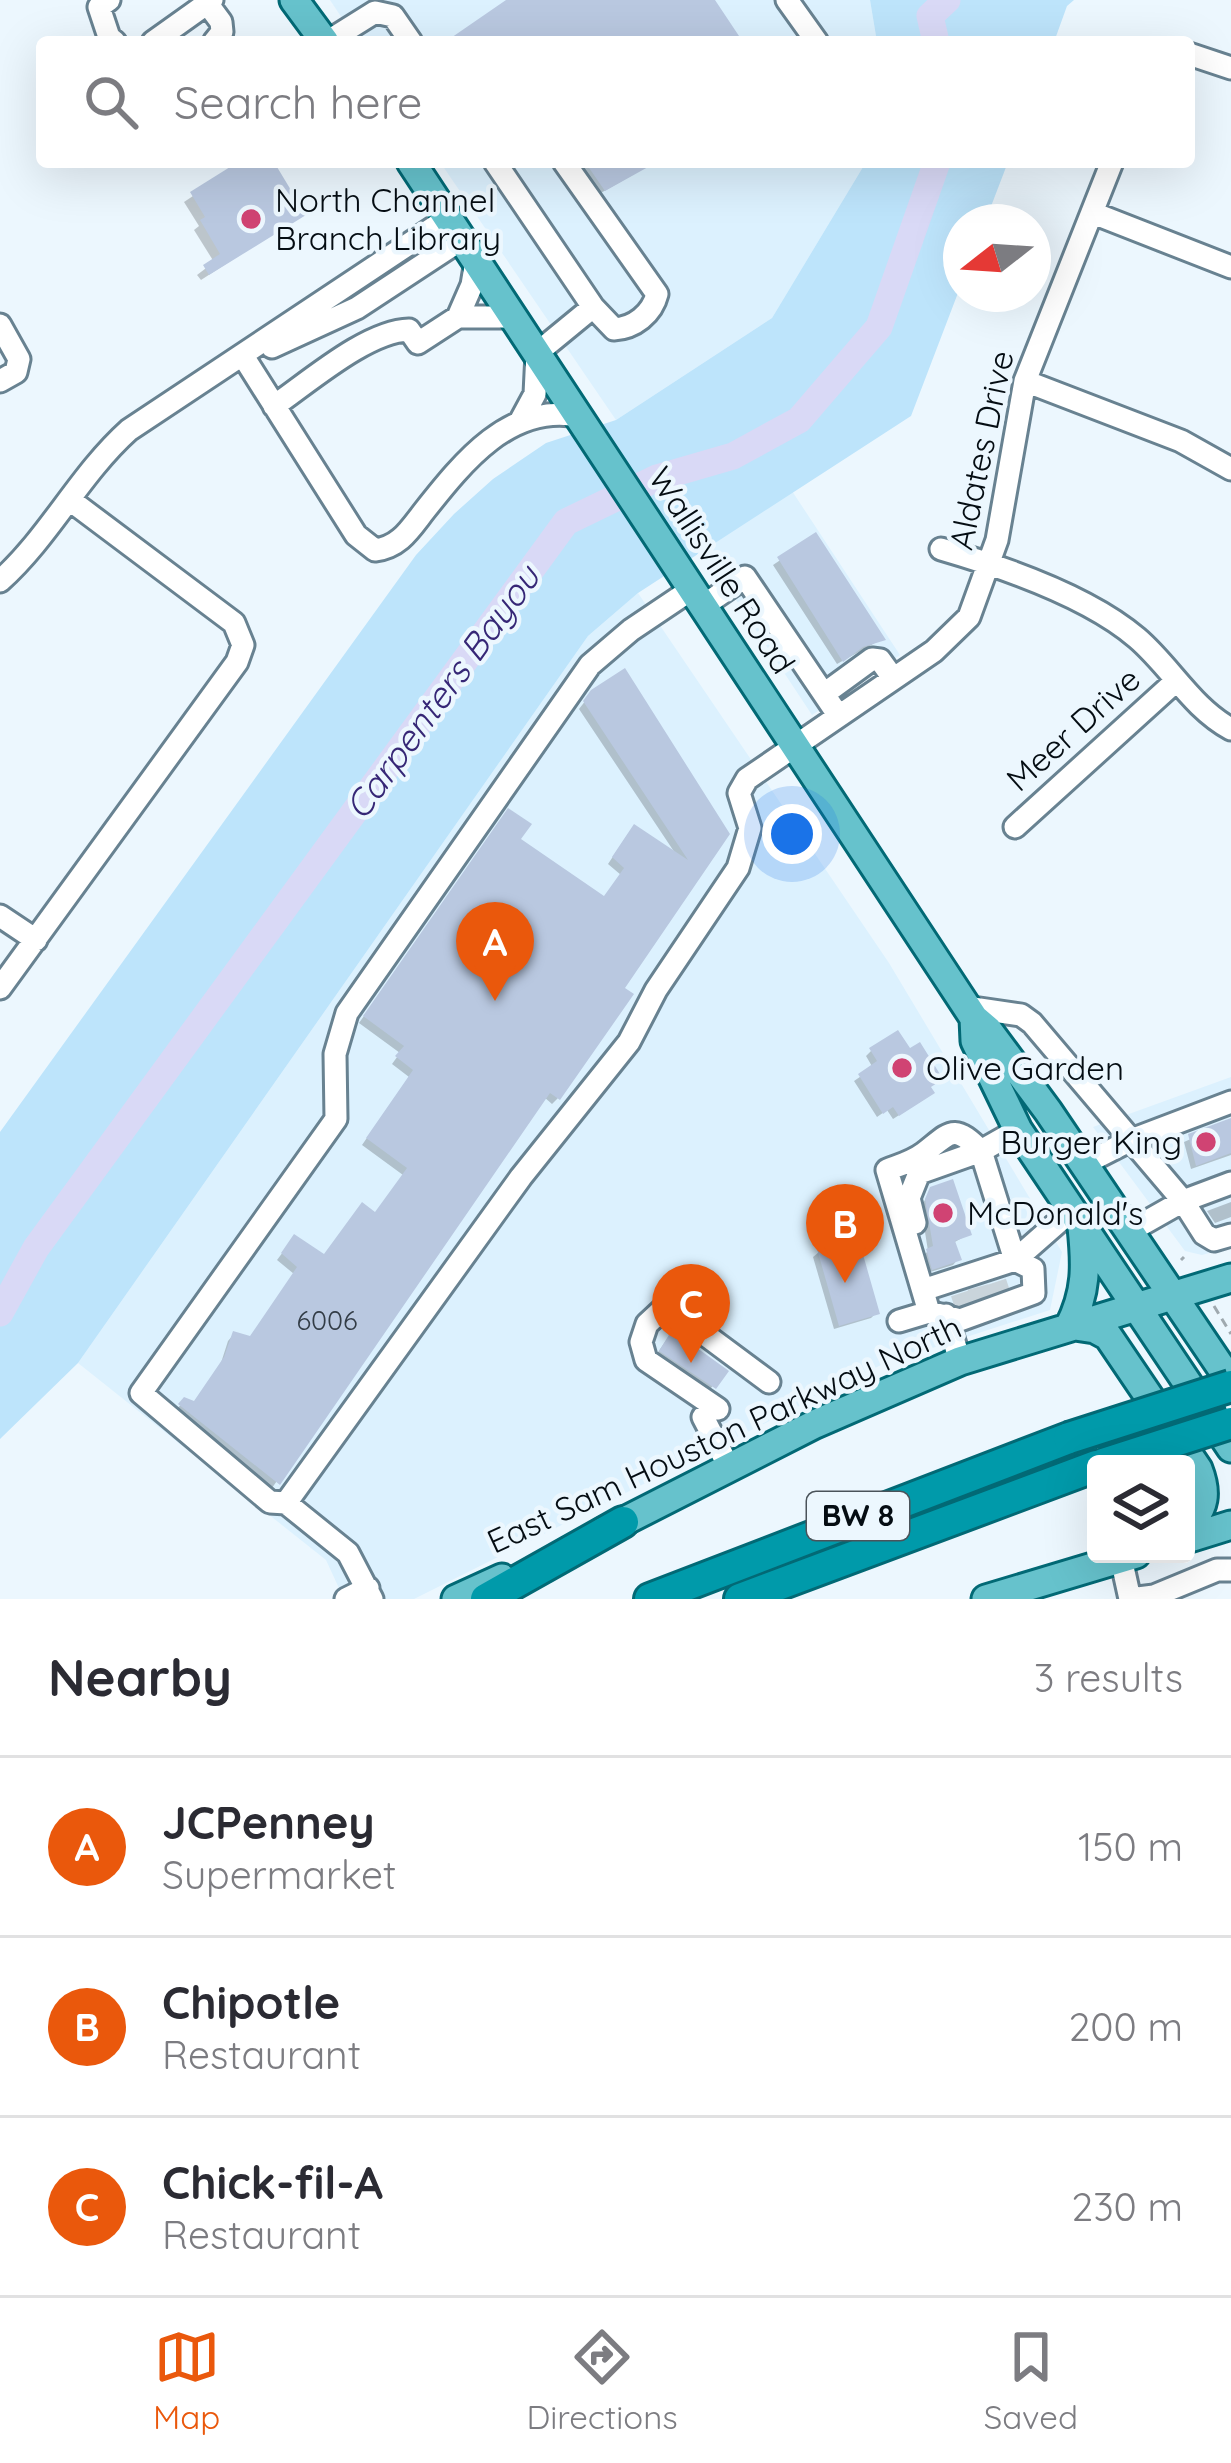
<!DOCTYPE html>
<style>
body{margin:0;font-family:Quicksand,sans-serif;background:#f2f2f3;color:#2b2b33}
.controls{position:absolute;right:36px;bottom:36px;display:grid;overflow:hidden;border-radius:12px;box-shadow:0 12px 48px #0002}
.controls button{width:108px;height:108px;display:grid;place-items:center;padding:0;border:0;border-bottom:3px solid #e1e1e2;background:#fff;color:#2b2b33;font:60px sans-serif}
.compass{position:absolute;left:943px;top:204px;width:108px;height:108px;border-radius:50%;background:#fff;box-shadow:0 12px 48px #0002;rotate:253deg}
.you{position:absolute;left:792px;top:834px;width:42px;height:42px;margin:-30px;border:9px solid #fff;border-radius:50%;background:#1a73e8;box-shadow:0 0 0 18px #1a73e833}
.badge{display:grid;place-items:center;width:78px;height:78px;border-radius:50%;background:#ea580c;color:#fff;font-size:39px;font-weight:700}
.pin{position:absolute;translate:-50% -99px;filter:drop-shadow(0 3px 6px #0008)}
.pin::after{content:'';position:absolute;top:63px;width:42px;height:36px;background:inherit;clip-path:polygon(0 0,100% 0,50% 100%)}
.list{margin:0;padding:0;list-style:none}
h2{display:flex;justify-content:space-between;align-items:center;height:156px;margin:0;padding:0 48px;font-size:51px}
h2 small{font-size:39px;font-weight:400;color:#7c7c81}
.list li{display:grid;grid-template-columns:78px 1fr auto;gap:36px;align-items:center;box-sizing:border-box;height:180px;padding:0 48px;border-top:3px solid #e1e1e2}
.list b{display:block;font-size:45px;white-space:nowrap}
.list p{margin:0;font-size:39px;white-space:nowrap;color:#7c7c81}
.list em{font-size:39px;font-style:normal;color:#7c7c81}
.icon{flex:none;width:66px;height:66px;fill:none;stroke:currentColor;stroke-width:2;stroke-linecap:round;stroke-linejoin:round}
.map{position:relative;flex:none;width:1231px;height:1599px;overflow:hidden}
.search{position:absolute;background:#fff;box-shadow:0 12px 48px #0002;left:36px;right:36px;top:36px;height:132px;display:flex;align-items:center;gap:30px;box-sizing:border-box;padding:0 42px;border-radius:12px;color:#7c7c81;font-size:45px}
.sheet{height:696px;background:#fff}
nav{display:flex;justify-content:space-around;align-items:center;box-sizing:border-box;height:168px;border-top:3px solid #e1e1e2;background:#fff;font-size:33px;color:#7c7c81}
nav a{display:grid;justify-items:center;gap:6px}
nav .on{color:#ea580c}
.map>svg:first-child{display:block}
</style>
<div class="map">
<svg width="1231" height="1599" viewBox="0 0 1231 1599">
<rect width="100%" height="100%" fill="#ecf7fe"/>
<path fill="#dcf1fe" d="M330,0h540l7,42h-519z
M440,162h426l-94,156 -156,102z
M792,491l108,164 -88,60 -109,-165z
M638,593l251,370 173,289 -12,58 -167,54 -469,235h-70l-18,-39 -248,-197 510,-727z
M1231,1077v170l-29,8 -17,-4 -92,-124z"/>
<path fill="#bde4fb" d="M870,0h204l-7,6 -13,36h-177z
M866,162h142l-23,60h-24v63l-50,131 -273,177 -50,43 -510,727 -78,76v-307l416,-577 38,-41 39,-35 53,-36 70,-23 156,-102z"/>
<path fill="#0003" d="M244,162h27l32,52 -102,66 -4,-5 17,-13 -20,-32 5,-4 -15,-24z
M577,162h78l-56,32z
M816,536l66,103 -45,25 -64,-99z
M586,700l140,134 -106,155 -62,109 -6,6 -8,-7 -272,391 -98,-76 11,-12 8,4 27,-38 8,-25 5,-6 16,4 45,-65 -17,-14 12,-16 35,13 50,-42 29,-40 -41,-30 47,-68 -17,-13 8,-11 -41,-30 144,-205 14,22 87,59 17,-24 -13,-11 20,-30 49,22 -98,-147z
M871,1051l38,1 19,36 -2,10 -33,21 -6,-9 -10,7 -23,-36 19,-13 -7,-12z
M1231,1121v34l-40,14 -7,-27z
M931,1189l38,45 -16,9 5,16 -5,6 -26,8 -5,-16 6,-6 -7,-44z
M1231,1202v15l-16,6 -8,-12z
M819,1252l57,61 -5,5 -37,11 -21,-72z
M667,1339l57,32 -16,21 -52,-37z"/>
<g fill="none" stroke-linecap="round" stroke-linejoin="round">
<path stroke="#d9d9f6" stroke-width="27" d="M936,42l-6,-26 17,-16
M0,1313l36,-65 530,-726 91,-44 76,-22 66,-36 80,-93 58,-165"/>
</g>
<path fill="#b9c8e0" d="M506,0h209l28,42h-298z
M238,162h36l32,53 -97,60 -6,-10 17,-11 -20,-34 5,-3 -15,-25z
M585,162h72l-52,29z
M816,532l70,108 -23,7 -20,15 -66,-105z
M625,668l105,166 -105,154 9,6 -74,106 -10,-7 -270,392 -102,-81 6,-7 10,4 30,-44 9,-26 17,5 47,-69 -16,-14 13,-19 30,20 38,-52 13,10 32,-44 -41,-30 47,-68 -18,-14 9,-10 -41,-30 145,-208 24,16 -11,15 83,57 20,-28 -12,-11 22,-33 54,36 -105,-159 8,-11z
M898,1030l12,18 10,-6 23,37 -12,8 4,6 -36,23 -6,-9 -10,7 -25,-40 19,-13 -8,-13z
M1231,1118v35l-35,13 -8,-32z
M953,1179l19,56 -17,6 7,19 -30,10 -6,-21 7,-3 -8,-47 5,-12z
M858,1237l22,77 -41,12 -22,-77z
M672,1330l57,41 -13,18 -57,-38z"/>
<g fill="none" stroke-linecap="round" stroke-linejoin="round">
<path stroke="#c9d4db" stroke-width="21" stroke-dasharray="21 10" stroke-linecap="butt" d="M996,1282l5,15
M978,1287l4,15
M961,1293l5,15"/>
<defs>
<path id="minor" d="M109,0l-10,7 10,30 6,5
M787,0l30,42
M207,3l14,19 1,10 -8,10
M153,42l59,-42
M327,42l48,-30 18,4 18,26
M1189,54l42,14
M495,162l98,145 -56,46 -2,41 -14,26
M564,162l93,132c-5,20 -23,34 -43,35l-21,-22
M1093,213l138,54
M458,317l14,-32 4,-24
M0,325l19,34 -3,13 -16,9
M272,347l85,-39 105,-69
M243,356l113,179 19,15c25,-3 35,-21 50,-40 38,-48 85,-107 153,-94
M1025,381l156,60 50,28
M274,406c35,-24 93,-75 135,-76l9,13 40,-26h55
M941,549c62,18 147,47 196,89 33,28 55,70 94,91
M0,581c50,-45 79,-106 129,-151l319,-212
M703,606l42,-29 93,138
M824,694l48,-35 8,1 13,18
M1015,827l161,-146
M0,916l36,24
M0,988l237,-326 6,-17 -9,-22 -164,-123
M966,1007l55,8 11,8 151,178 21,33 10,6 17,-5
M1084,1164l47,-24 100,-38
M915,1223l-6,-25 10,-25 62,-22
M1130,1231l53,-30 48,-18
M923,1290l92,-30 57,-50
M929,1312l-42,-142c13,-5 25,-8 37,-17 27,-21 29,-30 57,-2
M946,1315l14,46
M899,1321l30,-9 31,8 74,-27 -1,-24 -18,-9 -34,-109 37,-21
M718,1409l-72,-49 -5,-18 6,-18 14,-13 11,-1 97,72
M703,1417l26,50
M286,1503l-16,-1 -129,-109 195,-274 -1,-65 12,-41 243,-348 41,-35 61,-41
M1121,1558l9,41 24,-3 1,3
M1154,1596l63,-26h14
M346,1599l22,-11
M372,1599l-24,-46 -62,-50 235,-326 108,-135 27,-52 82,-122 12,-40 -11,-35 8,-14 187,-128 35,-34 28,-77 28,-159 87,-219"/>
<path id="major" d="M294,0l31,42
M411,162l563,856 14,12 60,81 183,271
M974,1018l1,23 43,89 213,318
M1075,1326l20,3 13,7 90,133c9,23 8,40 -12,57
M1069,1327c18,-35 17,-62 13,-100
M603,1532l212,-108 145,-63 271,-83
M1186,1539l45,-14
M456,1599l46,-21
M986,1599l150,-45"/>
<path id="highway" d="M486,1599l137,-77
M650,1599l419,-161
M740,1599l356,-133"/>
</defs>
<use href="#minor" stroke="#688291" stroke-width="27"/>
<use href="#major" stroke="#026975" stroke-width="33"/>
<use href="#highway" stroke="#026975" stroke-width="36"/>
<path stroke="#9fa9af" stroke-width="3" stroke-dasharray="9 6" stroke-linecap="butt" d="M1181,1260l3,-3
M1214,1306l17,28"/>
<use href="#minor" stroke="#fff" stroke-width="21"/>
<use href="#major" stroke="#66c2cc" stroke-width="27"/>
<use href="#highway" stroke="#009aaa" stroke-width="30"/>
<defs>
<path id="highway-bridge" d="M1069,1438l162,-52
M1103,1464l128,-41"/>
</defs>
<use href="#highway-bridge" stroke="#026975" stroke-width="36" stroke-linecap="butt"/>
<use href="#highway-bridge" stroke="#009aaa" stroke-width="30"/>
</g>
<g fill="#d04373" stroke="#ecf7fe" stroke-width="4.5">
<circle cx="251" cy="219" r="12"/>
<circle cx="902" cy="1068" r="12"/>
<circle cx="1206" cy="1142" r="12"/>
<circle cx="943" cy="1213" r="12"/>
</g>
<g text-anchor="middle" stroke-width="9" stroke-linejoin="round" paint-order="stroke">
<g font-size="27" fill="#323c46">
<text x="327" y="1330">6006</text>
</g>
<rect fill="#ecf7fe" stroke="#4a535a" stroke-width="3" x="807" y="1492" width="102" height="48" rx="9"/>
<g font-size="30" font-weight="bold" fill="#050d13">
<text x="858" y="1526">BW 8</text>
</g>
<g font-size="33" fill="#050d13" stroke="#ecf7fe" text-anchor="start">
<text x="275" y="212">North Channel<tspan x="275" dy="38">Branch Library</tspan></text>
<text x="926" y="1080">Olive Garden</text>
<text x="1182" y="1154" text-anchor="end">Burger King</text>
<text x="967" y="1225">McDonald's</text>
</g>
<g font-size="33" fill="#050d13" stroke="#ecf7fe">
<text transform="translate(981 450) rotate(-78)" y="12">Aldates Drive</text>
<text transform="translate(722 570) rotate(57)" y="12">Wallisville Road</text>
<text transform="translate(1073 729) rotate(-42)" y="12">Meer Drive</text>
<text transform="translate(724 1434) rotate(-25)" y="12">East Sam Houston Parkway North</text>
</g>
<g font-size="36" font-style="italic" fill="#362776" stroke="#ecf7fe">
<text transform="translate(442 692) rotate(-54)" y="13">Carpenters Bayou</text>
</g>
</g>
</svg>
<div class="controls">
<button><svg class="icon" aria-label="layers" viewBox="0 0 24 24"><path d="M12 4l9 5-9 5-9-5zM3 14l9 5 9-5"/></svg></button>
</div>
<svg class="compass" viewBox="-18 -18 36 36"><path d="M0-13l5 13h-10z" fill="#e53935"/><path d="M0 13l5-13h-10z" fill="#7c7c81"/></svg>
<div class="you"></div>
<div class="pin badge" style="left:495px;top:1001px">A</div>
<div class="pin badge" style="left:845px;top:1283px">B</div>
<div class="pin badge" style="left:691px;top:1363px">C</div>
<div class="search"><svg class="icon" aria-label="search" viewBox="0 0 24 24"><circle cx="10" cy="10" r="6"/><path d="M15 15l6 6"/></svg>Search here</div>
</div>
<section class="sheet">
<h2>Nearby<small>3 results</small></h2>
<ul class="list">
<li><span class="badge">A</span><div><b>JCPenney</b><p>Supermarket</p></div><em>150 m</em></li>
<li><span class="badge">B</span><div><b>Chipotle</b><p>Restaurant</p></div><em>200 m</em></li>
<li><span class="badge">C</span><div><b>Chick-fil-A</b><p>Restaurant</p></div><em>230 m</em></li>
</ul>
</section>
<nav>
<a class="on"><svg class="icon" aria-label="map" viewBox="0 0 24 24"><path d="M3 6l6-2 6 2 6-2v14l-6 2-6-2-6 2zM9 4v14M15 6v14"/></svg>Map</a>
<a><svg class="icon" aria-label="directions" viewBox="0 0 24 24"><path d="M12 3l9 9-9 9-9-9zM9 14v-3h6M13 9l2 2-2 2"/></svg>Directions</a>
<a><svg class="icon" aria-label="saved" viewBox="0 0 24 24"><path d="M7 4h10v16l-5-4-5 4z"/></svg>Saved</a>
</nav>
